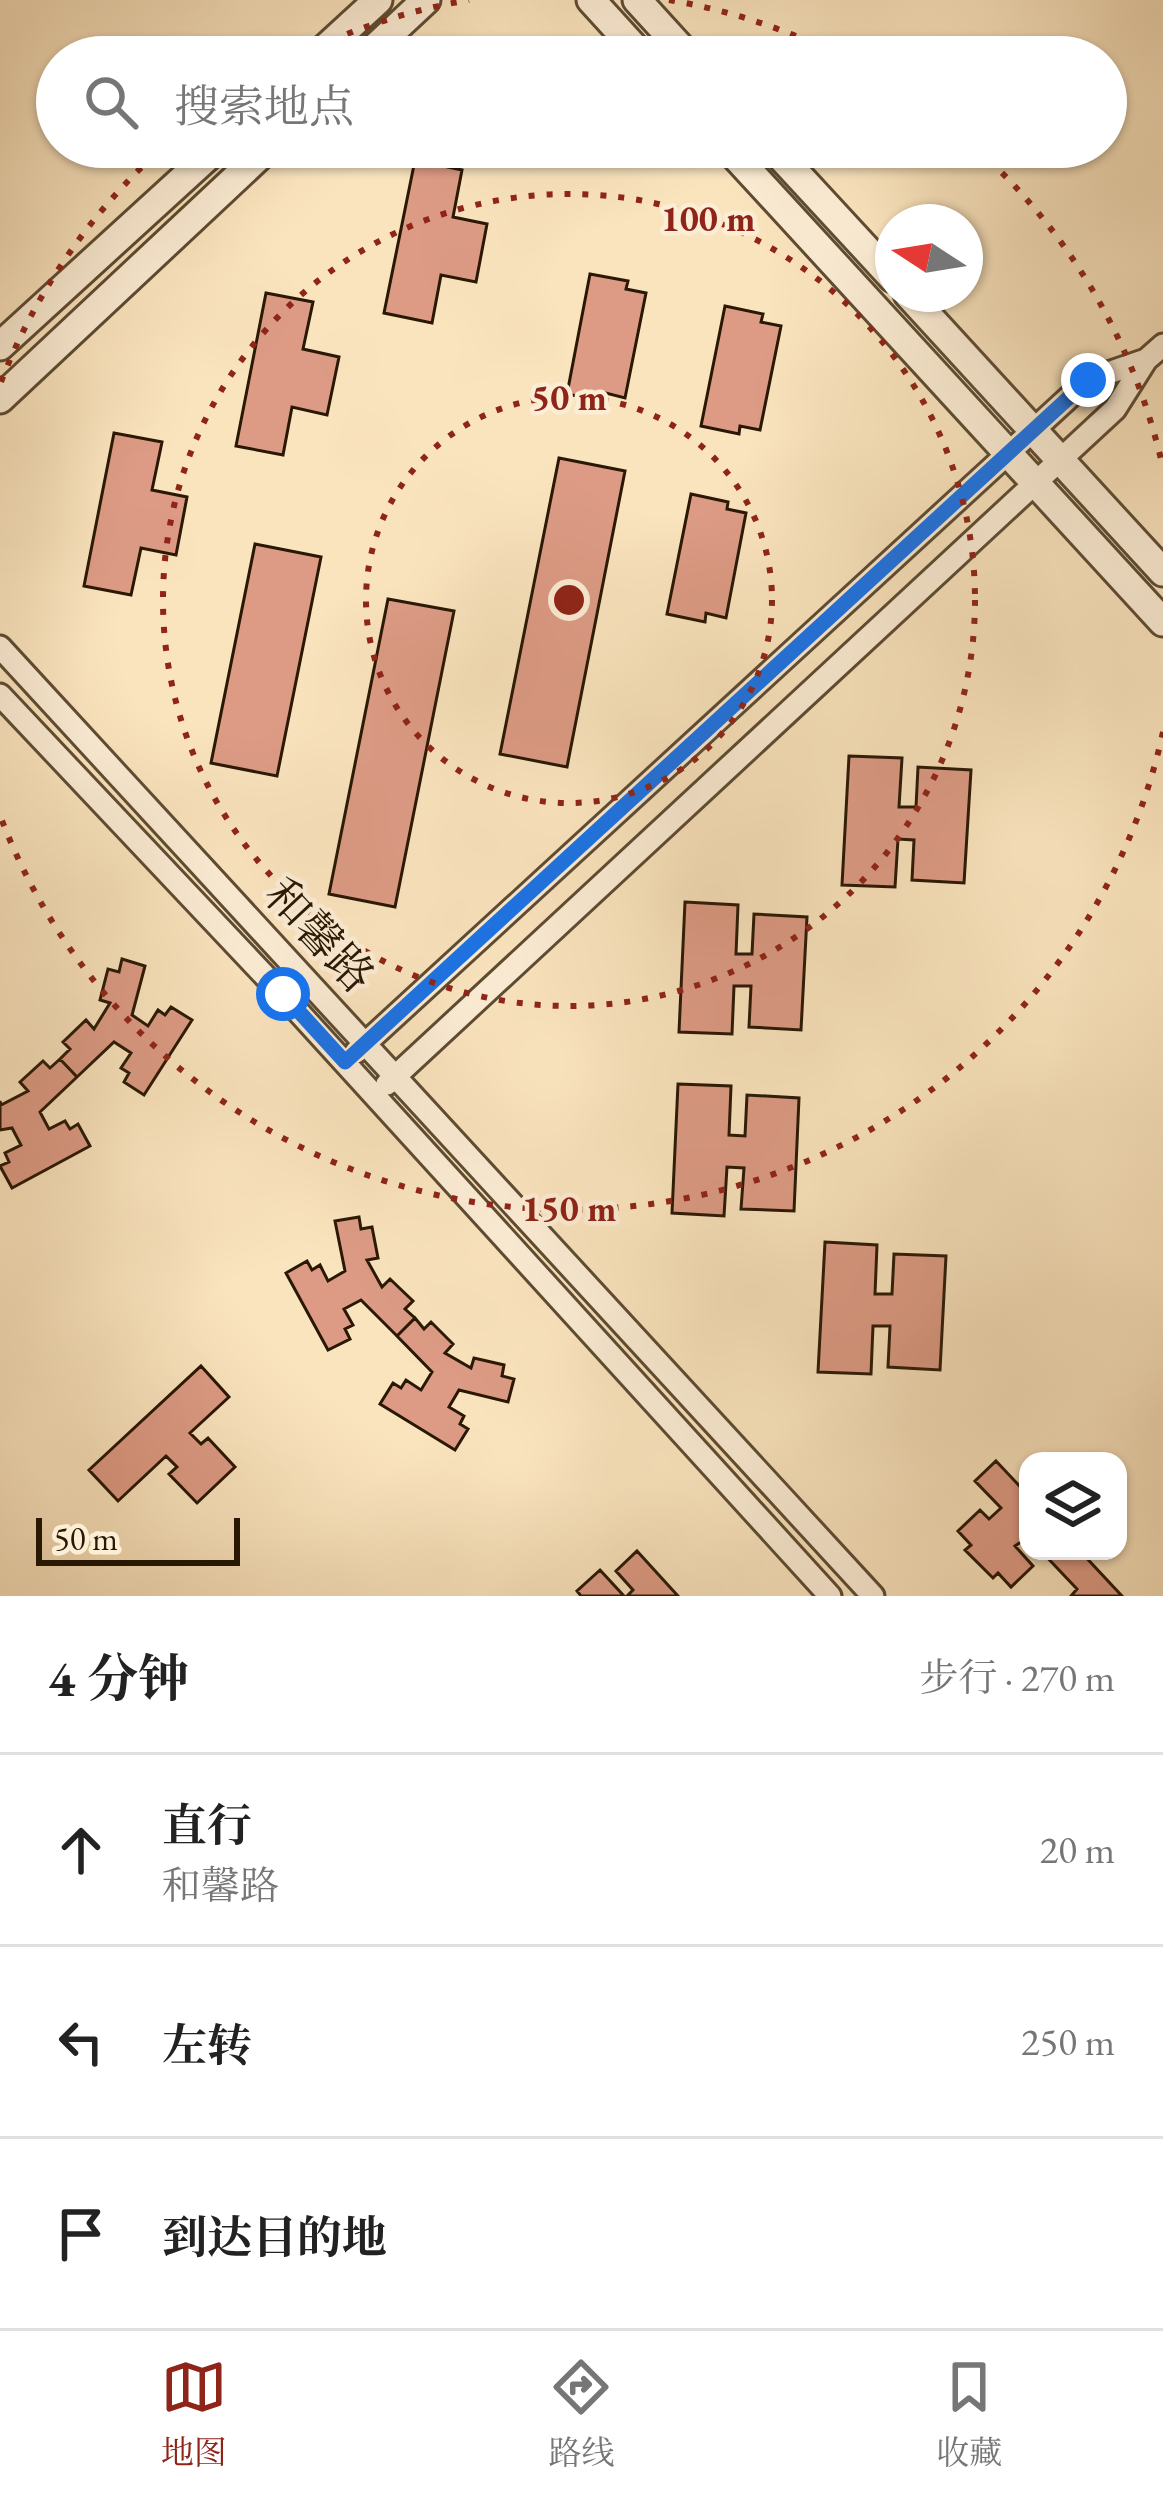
<!DOCTYPE html>
<html lang="zh">
<meta charset="utf-8">
<style>
body{margin:0;font-family:"EB Garamond","Noto Serif SC",serif;background:#f2f2f2;color:#222}
.controls{position:absolute;right:36px;bottom:36px;display:grid;overflow:hidden;border-radius:24px;box-shadow:0 3px 9px #0004}
.controls button{width:108px;height:108px;display:grid;place-items:center;padding:0;border:0;border-bottom:3px solid #e0e0e0;background:#fff;color:#222;font:60px sans-serif}
.compass{position:absolute;left:875px;top:204px;width:108px;height:108px;border-radius:50%;background:#fff;box-shadow:0 3px 9px #0004;rotate:282deg}
.scale{position:absolute;left:36px;bottom:30px;width:204px;box-sizing:border-box;padding-left:12px;border:6px solid #291804;border-top:0;font-size:33px;line-height:42px;white-space:nowrap;color:#291804;-webkit-text-stroke:9px #fcedd5;paint-order:stroke}
.stop{position:absolute;width:36px;height:36px;margin:-27px;border:9px solid #1a73e8;border-radius:50%;background:#fff}
.stop.end{background:#1a73e8;border-color:#fff;box-shadow:0 3px 12px #0008}
.list{margin:0;padding:0;list-style:none}
h2{display:flex;justify-content:space-between;align-items:center;height:156px;margin:0;padding:0 48px;font-size:51px}
h2 small{font-size:39px;font-weight:400;color:#767676}
.list li{display:grid;grid-template-columns:78px 1fr auto;gap:36px;align-items:center;box-sizing:border-box;height:192px;padding:0 48px;border-top:3px solid #e0e0e0}
.list b{display:block;font-size:45px;white-space:nowrap}
.list p{margin:0;font-size:39px;white-space:nowrap;color:#767676}
.list em{font-size:39px;font-style:normal;color:#767676}
.icon{flex:none;width:66px;height:66px;fill:none;stroke:currentColor;stroke-width:2;stroke-linecap:round;stroke-linejoin:round}
.map{position:relative;flex:none;width:1163px;height:1596px;overflow:hidden}
.search{position:absolute;background:#fff;box-shadow:0 3px 9px #0004;left:36px;right:36px;top:36px;height:132px;display:flex;align-items:center;gap:30px;box-sizing:border-box;padding:0 42px;border-radius:66px;color:#767676;font-size:45px}
.sheet{height:732px;background:#fff}
nav{display:flex;justify-content:space-around;align-items:center;box-sizing:border-box;height:168px;border-top:3px solid #e0e0e0;background:#fff;font-size:33px;color:#767676}
nav a{display:grid;justify-items:center;gap:6px}
nav .on{color:#8f2418}
.map>svg:first-child{display:block}
</style>
<div class="map">
<svg width="1163" height="1596" viewBox="0 0 1163 1596">
<rect width="100%" height="100%" fill="#fae4be"/>
<filter id="stains"><feTurbulence type="fractalNoise" baseFrequency=".00167" numOctaves="4"/><feColorMatrix values="0 0 0 0 .2 0 0 0 0 .09 0 0 0 0 .02 0 0 0 .5 -.17"/></filter>
<radialGradient id="worn" r=".72"><stop offset=".6" stop-color="#630" stop-opacity="0"/><stop offset="1" stop-color="#630" stop-opacity=".3"/></radialGradient>
<path fill="#dd9b85" stroke="#291804" stroke-width="3" d="M415,160l47,10 -9,47 34,7 -11,58 -35,-7 -9,48 -48,-10z
M590,274l38,7 -2,8 20,4 -21,105 -19,-5 -2,8 -37,-7z
M266,293l47,9 -10,47 36,8 -12,58 -35,-8 -9,48 -47,-9z
M725,306l38,8 -2,8 20,4 -21,104 -20,-4 -1,8 -38,-8z
M114,433l48,9 -10,48 35,7 -11,58 -35,-7 -10,47 -47,-9z
M559,458l66,13 -58,296 -67,-13z
M691,494l37,8 -1,7 19,4 -20,105 -20,-5 -1,9 -38,-8z
M255,544l66,13 -44,219 -66,-13z
M388,599l66,12 -59,296 -66,-13z
M849,756l53,2 -3,49h17l2,-40 53,3 -7,113 -52,-3 2,-40 -16,-1 -3,48 -53,-2z
M685,902l53,3 -2,49h16l2,-40 53,3 -6,113 -52,-3 2,-41h-17l-2,48 -53,-2z
M122,959l23,7 -13,49 16,11 10,-16 7,5 6,-8 21,13 -48,75 -20,-13 5,-9 -8,-5 10,-15 -17,-11 -37,35 -17,-18 10,-10 -7,-7 23,-22 8,9 16,-26 -10,-3 8,-31 11,3z
M60,1059l17,18 -37,35 9,17 16,-8 5,8 8,-5 12,22 -78,42 -12,-22 9,-4 -4,-9 16,-8 -9,-17 -12,2v-29l1,4 27,-14 -8,-9 23,-21 7,7z
M678,1084l53,2 -2,49 16,1 2,-41 52,3 -5,113 -53,-2 3,-41 -17,-1 -3,49 -52,-3z
M359,1217l2,12 11,-2 6,31 -11,2 15,27 8,-8 23,22 -8,8 10,9 -18,18 -36,-36 -17,9 9,16 -8,4 5,10 -22,11 -42,-77 21,-12 5,9 8,-5 8,16 17,-10 -10,-50z
M825,1242l52,3 -2,49h17l2,-40 52,2 -6,114 -52,-3 2,-41h-17l-2,48 -53,-2z
M415,1318l9,11 7,-7 22,22 -8,9 26,15 3,-10 30,7 -2,11 12,3 -6,23 -49,-12 -10,17 15,9 -4,8 8,5 -13,21 -75,-46 13,-21 8,5 5,-8 15,10 11,-18 -35,-36z
M201,1366l28,31 -39,36 11,11 7,-6 27,29 -38,36 -28,-29 8,-7 -11,-11 -48,45 -29,-31z
M996,1461l32,34v42l-13,9 18,20 -22,21 -13,-14 -5,5 -28,-28 6,-5 -13,-14 22,-21 9,9 12,-11 -26,-27z
M637,1551l41,45h-51l6,-6 -17,-19z
M1041,1551h39l42,45h-51l6,-7z
M600,1570l24,26h-43l-4,-5z"/>
<g fill="none" stroke-linecap="round" stroke-linejoin="round">
<defs>
<path id="minor" d="M0,647l873,949
M0,695l283,300 547,601
M356,1052l732,-672 58,-20
M387,1084l728,-675 31,-49 17,-15"/>
<path id="tertiary" d="M591,0l52,57
M637,0l52,57
M316,57l62,-57
M365,57l61,-57
M727,147l436,475
M772,147l121,131
M908,294l255,278
M0,346l218,-199
M0,399l269,-252"/>
</defs>
<use href="#minor" stroke="#5d4b32" stroke-width="27"/>
<use href="#tertiary" stroke="#5d4b32" stroke-width="33"/>
<use href="#minor" stroke="#fcedd5" stroke-width="21"/>
<use href="#tertiary" stroke="#fcedd5" stroke-width="27"/>
</g>
<g fill="none" stroke-linecap="round" stroke-linejoin="round">
<path stroke="#1a73e8" stroke-width="15" d="M283,994l62,68 743,-682"/>
</g>
<g fill="none" stroke="#8f2418" stroke-width="6" stroke-dasharray="6 12">
<circle cx="569" cy="600" r="203"/>
<circle cx="569" cy="600" r="406"/>
<path d="M1163 732A608 608 0 0 1 1 818M1 382A608 608 0 0 1 162 148M298 56A608 608 0 0 1 469 0M669 0A608 608 0 0 1 840 56M976 148A608 608 0 0 1 1163 468"/>
</g>
<g text-anchor="middle" stroke-width="9" stroke-linejoin="round" paint-order="stroke">
<g font-size="45" fill="#291804" stroke="#fcedd5">
<text transform="translate(320 935) rotate(47)" y="16">和馨路</text>
</g>
</g>
<circle cx="569" cy="600" r="18" fill="#8f2418" stroke="#fcedd5" stroke-width="6"/>
<g font-size="36" text-anchor="middle" font-weight="bold" fill="#8f2418" stroke="#fcedd5" stroke-width="9" stroke-linejoin="round" paint-order="stroke">
<text x="708" y="231">100 m</text>
<text x="569" y="410">50 m</text>
<text x="569" y="1221">150 m</text>
</g>
<rect width="100%" height="100%" filter="url(#stains)"/>
<rect width="100%" height="100%" fill="url(#worn)"/>
</svg>
<div class="controls">
<button><svg class="icon" aria-label="layers" viewBox="0 0 24 24"><path d="M12 4l9 5-9 5-9-5zM3 14l9 5 9-5"/></svg></button>
</div>
<svg class="compass" viewBox="-18 -18 36 36"><path d="M0-13l5 13h-10z" fill="#e53935"/><path d="M0 13l5-13h-10z" fill="#767676"/></svg>
<div class="scale">50 m</div>
<div class="stop" style="left:283px;top:994px"></div>
<div class="stop end" style="left:1088px;top:380px"></div>
<div class="search"><svg class="icon" aria-label="search" viewBox="0 0 24 24"><circle cx="10" cy="10" r="6"/><path d="M15 15l6 6"/></svg>搜索地点</div>
</div>
<section class="sheet">
<h2>4 分钟<small>步行 · 270 m</small></h2>
<ul class="list">
<li><svg class="icon" aria-label="ahead" viewBox="0 0 24 24"><path d="M12 20V5M6 11l6-6 6 6"/></svg><div><b>直行</b><p>和馨路</p></div><em>20 m</em></li>
<li><svg class="icon" aria-label="left" viewBox="0 0 24 24"><path d="M17 20v-9H6M10 6l-5 5 5 5"/></svg><div><b>左转</b></div><em>250 m</em></li>
<li><svg class="icon" aria-label="arrive" viewBox="0 0 24 24"><path d="M6 21V4h12l-3 4 3 4H6"/></svg><div><b>到达目的地</b></div></li>
</ul>
</section>
<nav>
<a class="on"><svg class="icon" aria-label="map" viewBox="0 0 24 24"><path d="M3 6l6-2 6 2 6-2v14l-6 2-6-2-6 2zM9 4v14M15 6v14"/></svg>地图</a>
<a><svg class="icon" aria-label="directions" viewBox="0 0 24 24"><path d="M12 3l9 9-9 9-9-9zM9 14v-3h6M13 9l2 2-2 2"/></svg>路线</a>
<a><svg class="icon" aria-label="saved" viewBox="0 0 24 24"><path d="M7 4h10v16l-5-4-5 4z"/></svg>收藏</a>
</nav>
